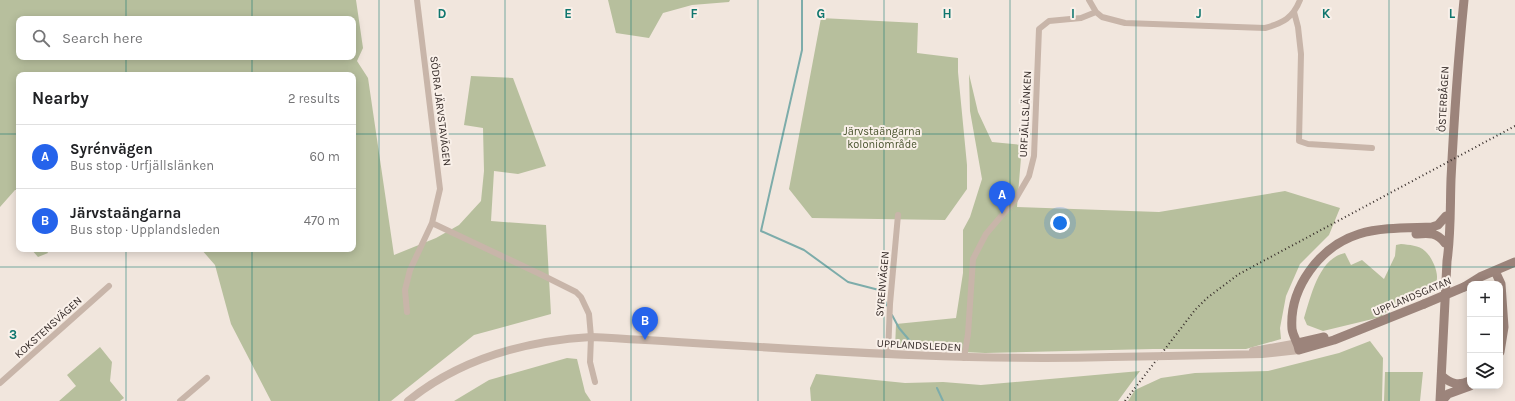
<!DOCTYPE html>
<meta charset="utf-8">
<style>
body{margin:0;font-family:Karla,sans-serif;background:#f6f6f6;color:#202124}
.controls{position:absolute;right:12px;bottom:12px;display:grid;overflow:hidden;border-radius:8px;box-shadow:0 2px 10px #0003}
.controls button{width:36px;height:36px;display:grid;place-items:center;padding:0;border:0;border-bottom:1px solid #e0e0e0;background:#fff;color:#202124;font:20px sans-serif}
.you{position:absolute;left:1060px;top:223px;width:14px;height:14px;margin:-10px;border:3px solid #fff;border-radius:50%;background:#1a73e8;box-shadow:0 0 0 6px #1a73e833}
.badge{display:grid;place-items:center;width:26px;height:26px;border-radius:50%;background:#2563eb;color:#fff;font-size:13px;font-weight:700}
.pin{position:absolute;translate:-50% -33px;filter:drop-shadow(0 1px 2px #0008)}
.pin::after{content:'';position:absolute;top:21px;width:14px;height:12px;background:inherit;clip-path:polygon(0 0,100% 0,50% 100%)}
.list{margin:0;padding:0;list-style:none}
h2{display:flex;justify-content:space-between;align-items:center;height:52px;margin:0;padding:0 16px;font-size:17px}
h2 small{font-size:13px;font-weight:400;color:#757577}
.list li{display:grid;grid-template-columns:26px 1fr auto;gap:12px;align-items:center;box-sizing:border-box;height:64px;padding:0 16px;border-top:1px solid #e0e0e0}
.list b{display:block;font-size:15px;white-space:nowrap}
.list p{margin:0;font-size:13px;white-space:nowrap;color:#757577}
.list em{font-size:13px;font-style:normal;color:#757577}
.icon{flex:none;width:22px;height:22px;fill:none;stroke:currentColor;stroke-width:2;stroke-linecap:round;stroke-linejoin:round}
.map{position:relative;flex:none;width:1515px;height:401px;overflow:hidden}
.search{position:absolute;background:#fff;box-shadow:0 2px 10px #0003;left:16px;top:16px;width:340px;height:44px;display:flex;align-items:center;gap:10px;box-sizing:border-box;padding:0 14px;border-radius:8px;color:#757577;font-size:15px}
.panel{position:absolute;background:#fff;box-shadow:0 2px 10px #0003;left:16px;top:72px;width:340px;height:180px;border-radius:8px}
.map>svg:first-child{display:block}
</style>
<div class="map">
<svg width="1515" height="401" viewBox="0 0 1515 401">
<rect width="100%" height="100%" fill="#f1e6dd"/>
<path fill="#b7bf9d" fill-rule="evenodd" d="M0,0h356l7,48 -6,13 11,17 26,177 42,-17 23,-13 22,-24 3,-30 -1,-43 -19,-3 7,-49 42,2 33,88 -28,8 -24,-3 -3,50 55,4 5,89 -77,21 -83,66h-120l-40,-77 -16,-59 -14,-16h152v-174h-334v115h-4l-15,17zM19,19h334v38h-334z
M608,0h122l-1,2 -37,3 -29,8 -14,25 -33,-5z
M821,18l97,5 -1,30 41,5v14l9,93v24l-22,31 -133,-2 -23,-29z
M969,74l9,38 14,30 30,3 -5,62 142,5 126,-21 55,17 -11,27 -29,29 -14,32 -6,32 1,11 -35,10h-93l-168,4 -90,-4 1,-25 60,-6 7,-45v-43l7,-13 12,-38 -12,-68z
M1401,244c8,1 18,1 24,7 7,6 15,23 11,32 -2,4 -8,8 -11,11l-8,1 -22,9 -14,13 -58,14 -16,-6 -3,-7c7,-22 15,-60 41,-65l6,12 11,-5 22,19 11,-23 1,-11z
M31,249h15l2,4 -10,4z
M1370,341l13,17 -1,43h-254l7,-11 26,-12 34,-5 73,-2 71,-18z
M100,347l12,15 -2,19 14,17 -4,3h-61l17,-15 -9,-11z
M567,358l10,1 8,33 6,9h-137l35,-21z
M1140,371l-22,30h-307l-1,-13 6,-14 89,9 38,-1 38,3z
M1385,372h38l-3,29h-36z"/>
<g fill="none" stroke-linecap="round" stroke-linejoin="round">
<path stroke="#7dacaa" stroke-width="2" d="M802,0v50l-41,181 43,19 44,32 31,8 9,17
M892,315l7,13 17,20
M937,388l6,13"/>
<path stroke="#c8b5a9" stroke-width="6" d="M1089,0l7,12 6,5 23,6 140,5c18,-5 28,-10 35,-28
M1294,12l4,15 3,27 -2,87 9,3 64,4
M432,223l108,51 36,18 5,5 8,17 2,23 -1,25 5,20
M407,312l-2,-22 5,-20 22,-47 8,-34 -23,-189
M888,354l2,-50 8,-89
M964,358l4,-24 5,-75 13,-25 29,-34 14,-24 5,-20 5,-127 10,-8 32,-3 15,-6
M0,383l109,-97
M180,401l27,-23"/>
<path stroke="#c8b5a9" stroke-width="8" d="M1253,351l45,-8
M1168,356l94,-2 37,-4
M408,401c53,-43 117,-60 183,-64 174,9 346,25 520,20"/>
<path stroke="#9c847b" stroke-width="9" d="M1416,234c13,-1 21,-2 29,9
M1495,271l6,13 3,43 -4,25
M1464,287l16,-10 35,-15
M1424,304l-90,36 -35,10c-1,-8 -6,-13 -7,-21 -3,-41 28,-83 67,-95 23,-7 50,-6 73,-7l6,-2 8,-9
M1298,343l26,-6
M1442,376c9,8 16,10 27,5
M1440,401l7,-140c4,-27 3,-54 4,-82 3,-60 7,-119 13,-179
M1442,401l6,-7 22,-8"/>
<path stroke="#362c29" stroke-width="2" stroke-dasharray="1 3" stroke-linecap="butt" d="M1125,401l70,-91 12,-12 32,-24 276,-148"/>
<path stroke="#c8b5a9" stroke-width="8" d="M1111,357l57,-1"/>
<path stroke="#9c847b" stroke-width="9" d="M1424,304l40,-17"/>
</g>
<path fill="none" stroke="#0f766e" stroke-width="1" stroke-opacity="0.55" d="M126,0v19M252,0v19M379,0v401M505,0v401M631,0v401M758,0v401M884,0v401M1010,0v401M1136,0v401M1262,0v401M1389,0v401M126,57v18M252,57v18M0,134h19M353,134h1162M126,249v152M252,249v152M0,267h1515"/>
<g text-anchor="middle" stroke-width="4" stroke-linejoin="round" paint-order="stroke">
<g font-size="11" fill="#362c29" stroke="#f9f0e9">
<text transform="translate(1443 99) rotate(-87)" y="4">ÖSTERBÅGEN</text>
<text transform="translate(441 111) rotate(83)" y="4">SÖDRA JÄRVSTAVÄGEN</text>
<text transform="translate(1025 114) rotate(-87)" y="4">URFJÄLLSLÄNKEN</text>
<text transform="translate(882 284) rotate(-85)" y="4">SYRENVÄGEN</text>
<text transform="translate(1412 296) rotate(-23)" y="4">UPPLANDSGATAN</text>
<text transform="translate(48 327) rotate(-42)" y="4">KOKSTENSVÄGEN</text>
<text transform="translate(919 345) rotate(3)" y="4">UPPLANDSLEDEN</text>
</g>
<g font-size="11" fill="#48532e" stroke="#f9f0e9">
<text x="882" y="135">Järvstaängarna<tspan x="882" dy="13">koloniområde</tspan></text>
</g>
</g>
<g font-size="13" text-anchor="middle" font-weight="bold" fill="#0f766e" stroke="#f9f0e9" stroke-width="4" stroke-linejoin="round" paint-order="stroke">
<text x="442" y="18">D</text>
<text x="568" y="18">E</text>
<text x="694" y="18">F</text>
<text x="821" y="18">G</text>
<text x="947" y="18">H</text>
<text x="1073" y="18">I</text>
<text x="1199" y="18">J</text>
<text x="1326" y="18">K</text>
<text x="1452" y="18">L</text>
<text x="13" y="339">3</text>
</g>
</svg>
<div class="controls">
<button>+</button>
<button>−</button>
<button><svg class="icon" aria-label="layers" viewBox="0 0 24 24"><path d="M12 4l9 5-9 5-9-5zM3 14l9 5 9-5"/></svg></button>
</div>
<div class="you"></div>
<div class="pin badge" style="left:1002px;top:214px">A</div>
<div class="pin badge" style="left:645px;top:340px">B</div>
<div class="search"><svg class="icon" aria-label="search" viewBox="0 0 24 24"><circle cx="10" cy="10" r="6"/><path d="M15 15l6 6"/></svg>Search here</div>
<section class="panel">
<h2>Nearby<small>2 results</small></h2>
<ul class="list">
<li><span class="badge">A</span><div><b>Syrénvägen</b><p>Bus stop · Urfjällslänken</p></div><em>60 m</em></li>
<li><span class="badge">B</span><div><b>Järvstaängarna</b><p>Bus stop · Upplandsleden</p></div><em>470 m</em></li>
</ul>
</section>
</div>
